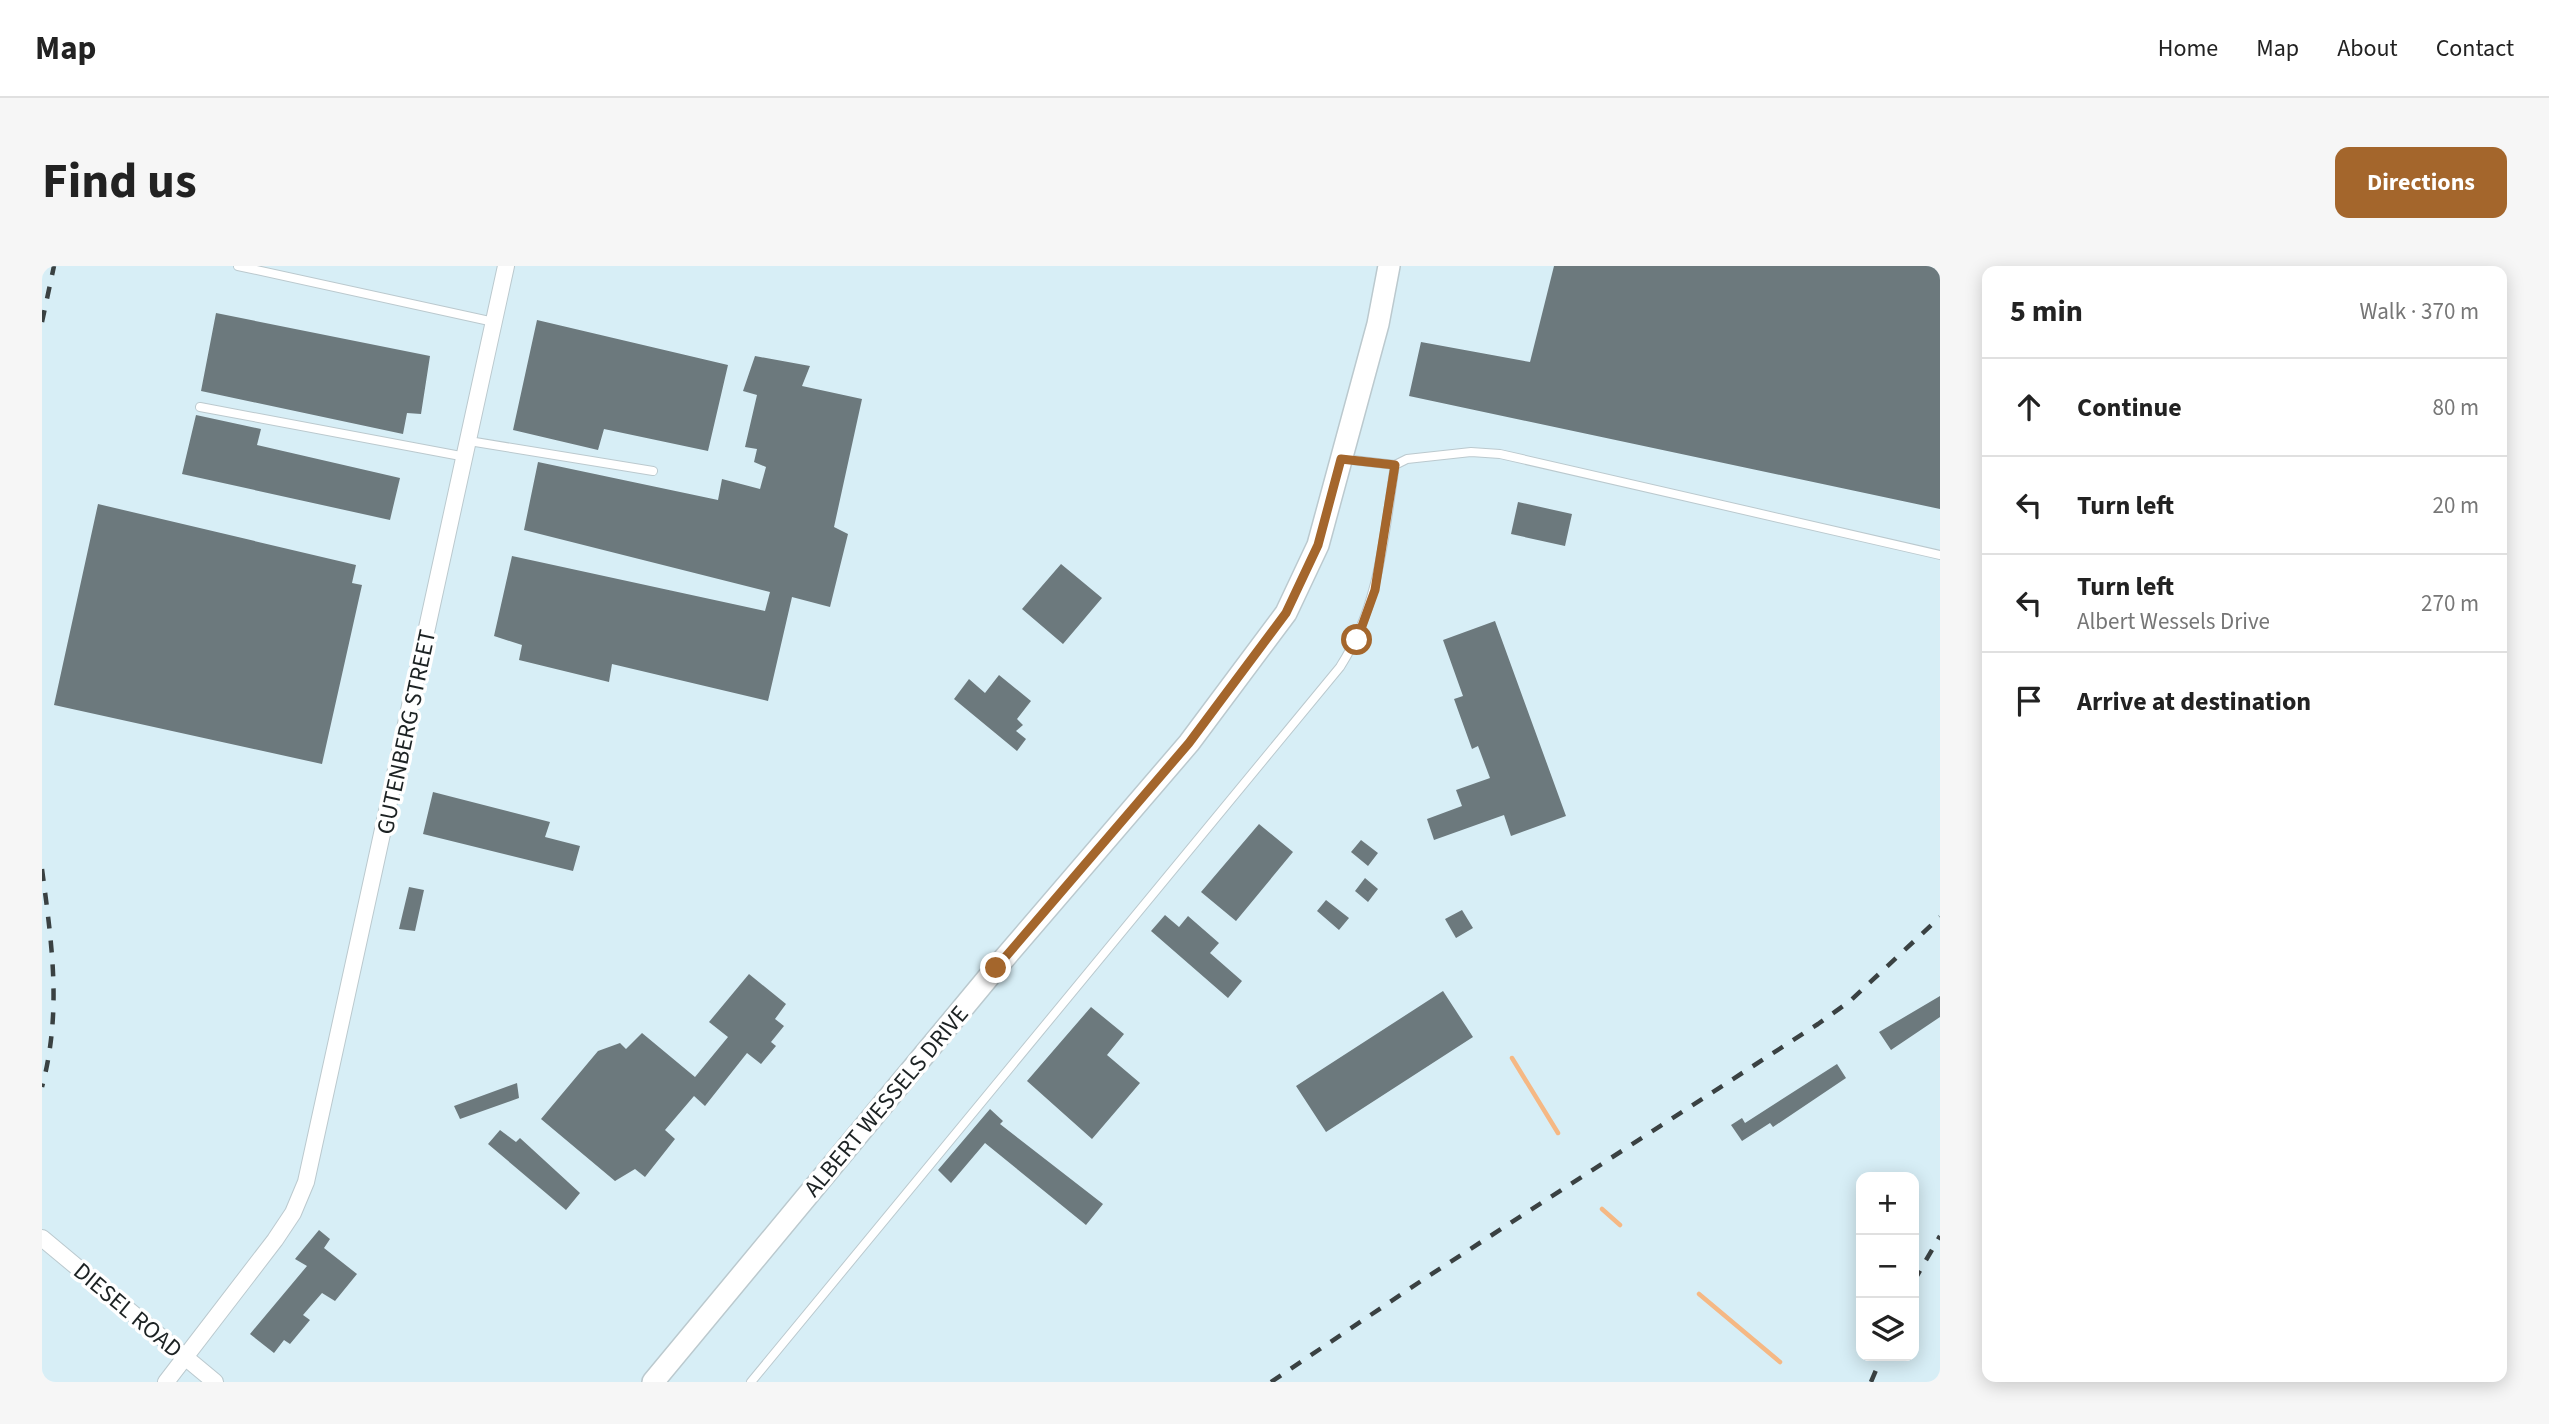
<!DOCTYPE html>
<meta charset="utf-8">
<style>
body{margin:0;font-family:"Source Sans 3",sans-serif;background:#f6f6f6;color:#222}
.controls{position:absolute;right:21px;bottom:21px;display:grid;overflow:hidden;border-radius:14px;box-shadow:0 4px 18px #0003}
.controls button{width:63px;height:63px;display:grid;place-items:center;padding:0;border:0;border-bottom:2px solid #e0e0e0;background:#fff;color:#222;font:35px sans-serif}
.stop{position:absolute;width:21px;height:21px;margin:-16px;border:5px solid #a4662c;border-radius:50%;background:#fff}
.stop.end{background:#a4662c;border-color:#fff;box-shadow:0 2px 7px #0008}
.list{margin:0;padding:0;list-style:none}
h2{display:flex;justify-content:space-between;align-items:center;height:91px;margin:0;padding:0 28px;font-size:30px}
h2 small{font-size:23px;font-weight:400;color:#767676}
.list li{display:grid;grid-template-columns:46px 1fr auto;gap:21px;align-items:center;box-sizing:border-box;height:98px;padding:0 28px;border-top:2px solid #e0e0e0}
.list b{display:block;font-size:26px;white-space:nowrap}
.list p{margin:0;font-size:23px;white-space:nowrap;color:#767676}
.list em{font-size:23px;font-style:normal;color:#767676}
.icon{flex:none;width:38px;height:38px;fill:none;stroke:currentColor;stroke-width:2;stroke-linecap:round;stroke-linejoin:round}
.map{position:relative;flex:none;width:1898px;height:1116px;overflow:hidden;border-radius:14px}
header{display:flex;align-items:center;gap:42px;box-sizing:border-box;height:98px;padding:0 35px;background:#fff;border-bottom:2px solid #e0e0e0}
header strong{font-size:33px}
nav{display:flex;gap:38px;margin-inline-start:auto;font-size:24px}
.intro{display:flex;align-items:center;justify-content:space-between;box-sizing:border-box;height:168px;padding:0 42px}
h1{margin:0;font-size:49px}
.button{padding:18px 32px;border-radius:14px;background:#a4662c;color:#fff;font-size:24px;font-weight:700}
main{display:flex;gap:42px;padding:0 42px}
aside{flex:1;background:#fff;border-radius:14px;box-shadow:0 4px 18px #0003}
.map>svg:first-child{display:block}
</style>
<header>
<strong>Map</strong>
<nav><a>Home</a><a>Map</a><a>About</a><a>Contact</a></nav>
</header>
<div class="intro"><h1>Find us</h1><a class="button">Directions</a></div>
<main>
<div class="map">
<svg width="1898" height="1116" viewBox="0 0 1898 1116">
<rect width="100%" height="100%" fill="#ecfaff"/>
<path fill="#d7eef6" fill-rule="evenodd" d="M0,0h1898v1116h-1898zM1819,911h53v179h-53z"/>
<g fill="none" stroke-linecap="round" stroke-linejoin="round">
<path stroke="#f5b884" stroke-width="4.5" d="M1470,792l46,75
M1560,943l18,16
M1657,1028l81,68"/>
</g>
<path fill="#6c797d" d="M1512,0h386v243l-531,-113 12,-54 109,20z
M174,47l214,43 -9,58 -14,-1 -4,21 -202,-43z
M495,54l191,45 -20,86 -104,-22 -6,21 -85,-20z
M713,90l55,10 -8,20 60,13 -28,128 14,7 -18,73 -38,-10 -24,104 -156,-37 -3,18 -90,-22 3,-15 -28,-9 18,-80 253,55 5,-19 -246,-62 14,-68 180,38 4,-21 38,10 6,-22 -12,-5 3,-13 -12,-2 12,-52 -14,-4z
M154,149l65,14 -4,16 143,33 -10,42 -208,-46z
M1476,236l54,12 -7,32 -54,-12z
M56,238l258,61 -4,18 10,2 -40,179 -268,-59z
M1019,298l41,34 -39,46 -41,-35z
M1453,355l71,195 -55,20 -7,-21 -70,25 -7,-21 35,-13 -6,-16 34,-12 -12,-32 -6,3 -18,-50 9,-3 -20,-56z
M957,409l32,26 -14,18 6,6 -7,6 10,8 -9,12 -63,-52 15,-20 16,14z
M391,526l117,30 -5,15 35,9 -7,25 -150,-37z
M1217,558l34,28 -57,69 -35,-29z
M1319,574l17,13 -10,13 -17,-14z
M1323,612l13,11 -10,13 -13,-11z
M367,621l15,3 -9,41 -16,-2z
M1284,634l23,18 -10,12 -22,-19z
M1420,644l11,18 -17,10 -11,-19z
M1123,649l14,12 9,-11 31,27 -9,10 32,28 -14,17 -77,-67z
M707,708l37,30 -11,15 9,7 -13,16 5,4 -15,18 -14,-11 -42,53 -11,-10 -29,34 10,9 -30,38 -10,-8 -20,12 -74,-62 57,-68 22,-8 6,6 16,-16 53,44 33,-40 -19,-15z
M1401,725l30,46 -147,95 -30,-46z
M1898,730v21l-49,33 -12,-18z
M1049,741l33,27 -17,21 33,28 -48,56 -65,-58z
M1795,798l9,14 -73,49 -3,-4 -28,18 -11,-16 11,-7 3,5z
M475,817l2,15 -59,21 -6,-13z
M948,843l13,12 -3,3 103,80 -17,21 -101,-82 -34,40 -13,-13z
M458,864l16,12 4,-4 60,55 -14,17 -78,-66z
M277,964l11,9 -6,9 33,26 -22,27 -13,-8 -19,22 7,5 -20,24 -6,-4 -10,13 -24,-19 57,-68 -12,-7z"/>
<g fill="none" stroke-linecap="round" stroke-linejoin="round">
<defs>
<path id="service" d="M196,0l256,56
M158,141l266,50
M427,175l184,30
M1302,193l51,6 12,-6 64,-7 29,2 440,101
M709,1116l589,-715c40,-62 44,-132 55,-202"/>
<path id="minor" d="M0,972l173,144
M124,1116l109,-142 18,-27 13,-31 200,-916"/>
<path id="tertiary" d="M611,1116l343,-414 193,-225 97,-130 32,-68 60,-221 11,-58"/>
</defs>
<use href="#service" stroke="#bbc9ce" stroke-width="10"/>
<use href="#minor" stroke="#bbc9ce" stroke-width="18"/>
<use href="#tertiary" stroke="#bbc9ce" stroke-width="24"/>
<use href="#service" stroke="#fff" stroke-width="8"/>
<use href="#minor" stroke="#fff" stroke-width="16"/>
<use href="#tertiary" stroke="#fff" stroke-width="21"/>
<path stroke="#3a4142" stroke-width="4.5" stroke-dasharray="12 12" stroke-linecap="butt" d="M0,56l12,-56
M0,603c10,77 20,142 0,218
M1872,1015l26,-45
M1229,1116l156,-105 391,-253 32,-23 90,-84
M1829,1116l11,-26"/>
</g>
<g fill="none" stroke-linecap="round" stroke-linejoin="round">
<path stroke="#a4662c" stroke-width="9" d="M954,702l193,-225 97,-130 32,-68 23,-86 54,6 -20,125 -18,50"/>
</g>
<g text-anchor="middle" stroke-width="7" stroke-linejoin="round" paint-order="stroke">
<g font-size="24" fill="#1c2223" stroke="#fff">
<text transform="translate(364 466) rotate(-78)" y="8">GUTENBERG STREET</text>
<text transform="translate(844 835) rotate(-50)" y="8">ALBERT WESSELS DRIVE</text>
<text transform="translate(86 1044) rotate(40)" y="8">DIESEL ROAD</text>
</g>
</g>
</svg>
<div class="controls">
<button>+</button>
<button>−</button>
<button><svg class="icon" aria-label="layers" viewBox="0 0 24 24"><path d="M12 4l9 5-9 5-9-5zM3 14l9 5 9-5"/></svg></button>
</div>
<div class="stop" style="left:1315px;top:374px"></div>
<div class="stop end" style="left:954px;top:702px"></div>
</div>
<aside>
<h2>5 min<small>Walk · 370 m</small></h2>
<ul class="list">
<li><svg class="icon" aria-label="ahead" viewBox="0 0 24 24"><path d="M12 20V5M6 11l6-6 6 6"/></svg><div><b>Continue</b></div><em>80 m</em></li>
<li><svg class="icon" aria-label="left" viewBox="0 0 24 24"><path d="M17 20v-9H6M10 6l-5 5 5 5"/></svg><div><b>Turn left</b></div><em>20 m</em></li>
<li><svg class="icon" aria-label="left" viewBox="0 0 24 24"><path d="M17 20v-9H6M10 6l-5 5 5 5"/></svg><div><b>Turn left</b><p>Albert Wessels Drive</p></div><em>270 m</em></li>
<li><svg class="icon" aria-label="arrive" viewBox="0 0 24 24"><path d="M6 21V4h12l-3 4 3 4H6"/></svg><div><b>Arrive at destination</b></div></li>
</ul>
</aside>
</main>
